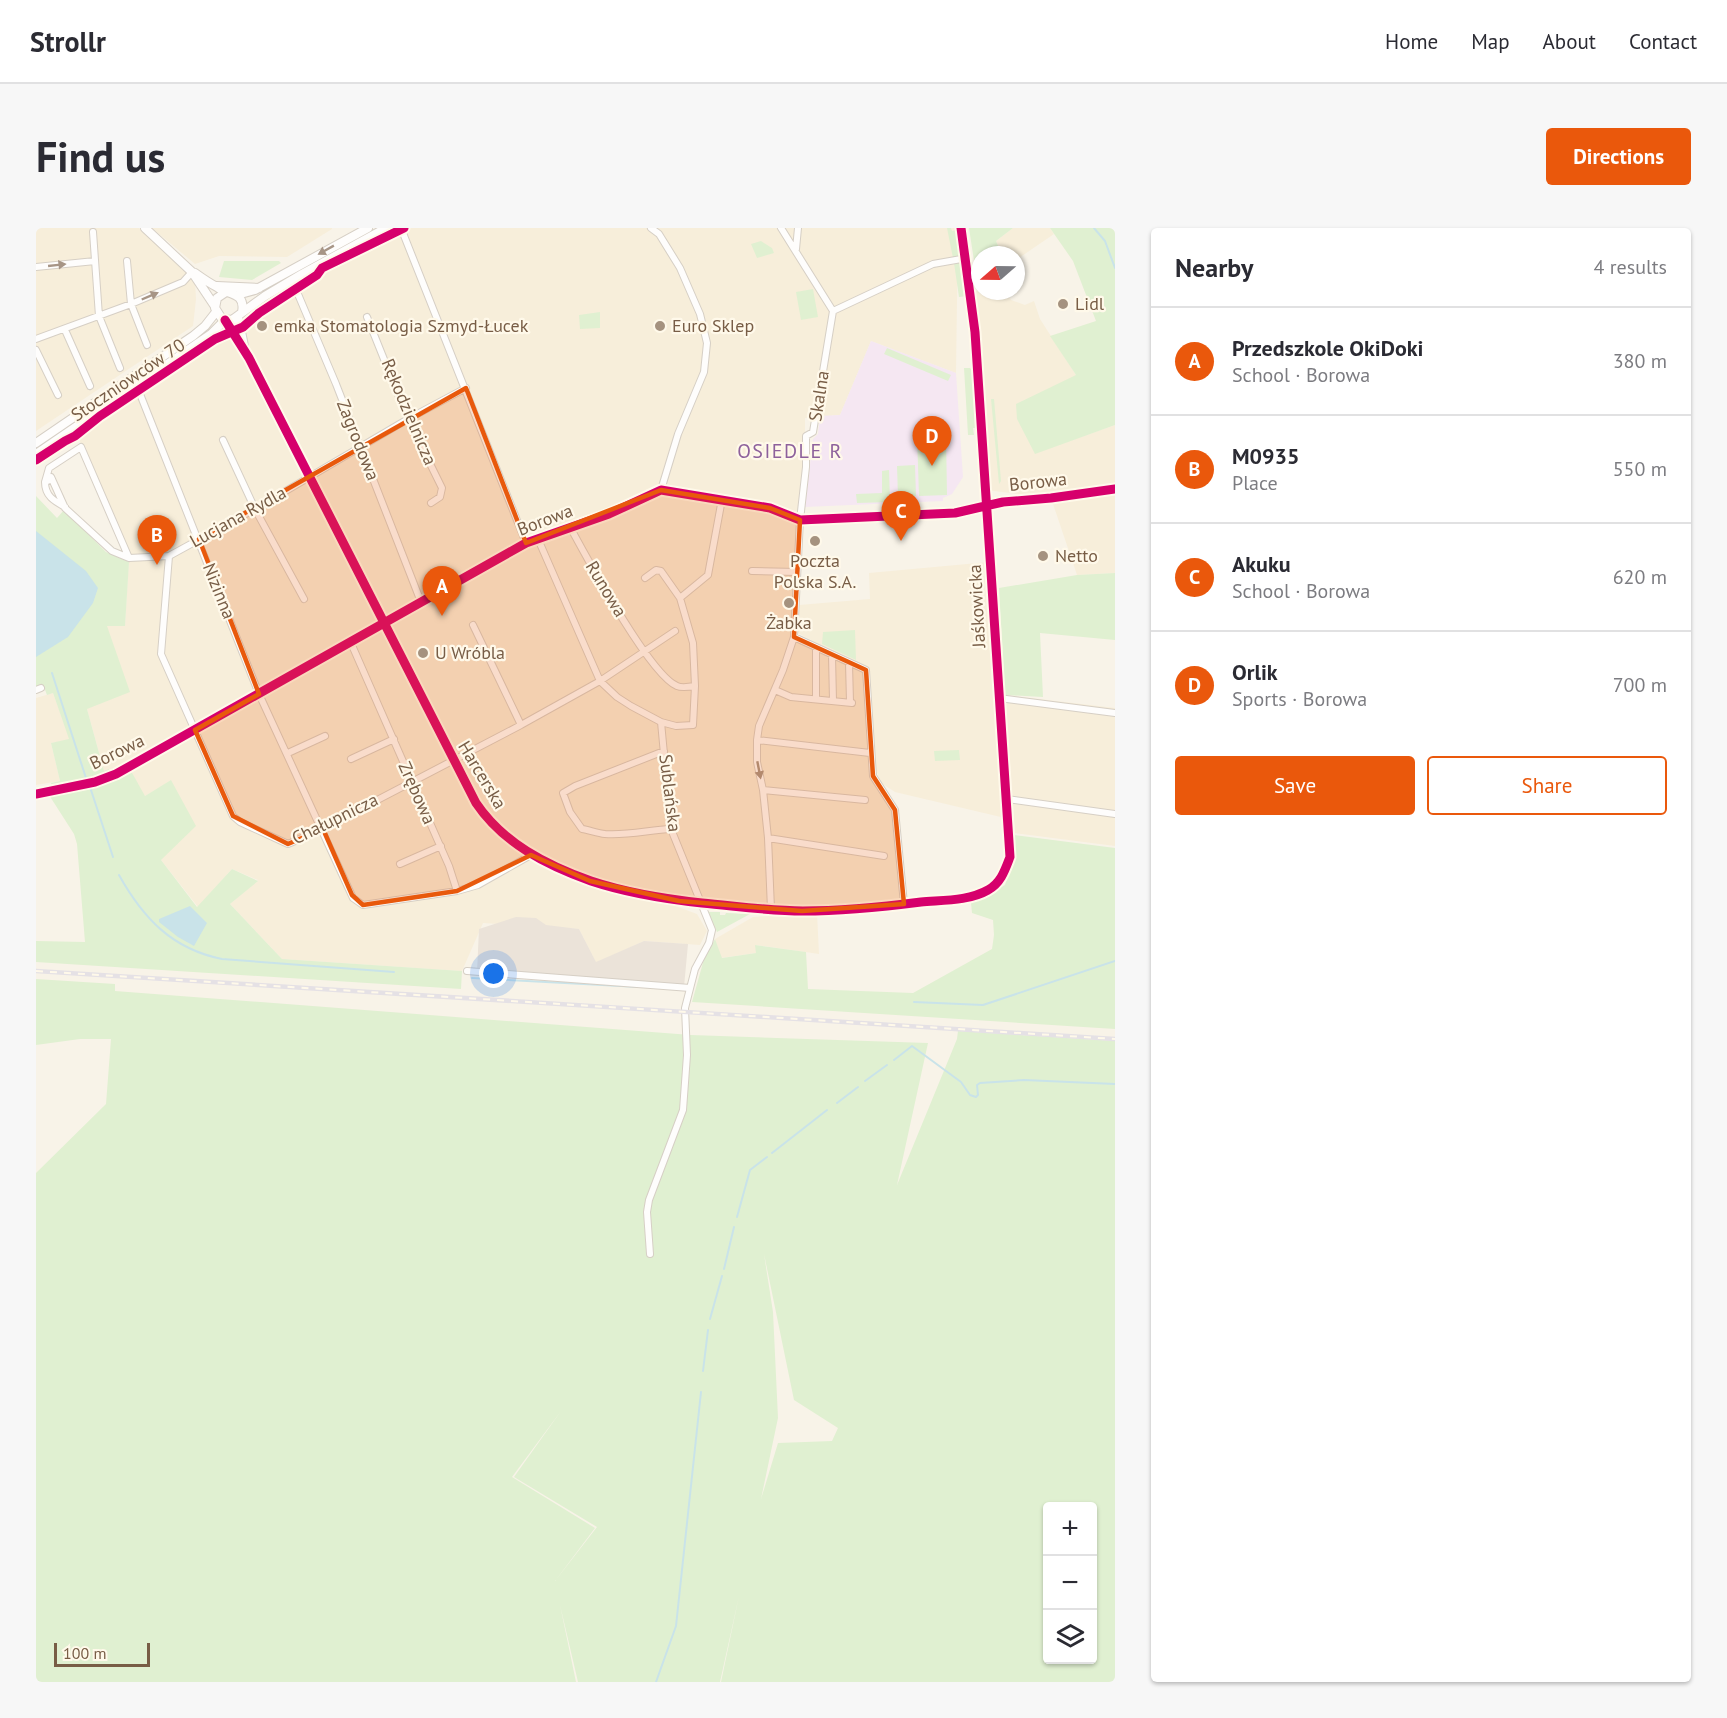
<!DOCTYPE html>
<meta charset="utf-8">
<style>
body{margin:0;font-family:"PT Sans",sans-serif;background:#f7f7f7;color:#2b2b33}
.controls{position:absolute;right:18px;bottom:18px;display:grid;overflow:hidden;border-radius:6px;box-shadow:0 2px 4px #0004}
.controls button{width:54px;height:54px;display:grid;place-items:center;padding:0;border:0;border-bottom:2px solid #e1e1e2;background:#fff;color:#2b2b33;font:30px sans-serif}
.compass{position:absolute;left:935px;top:18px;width:54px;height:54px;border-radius:50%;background:#fff;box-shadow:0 2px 4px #0004;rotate:250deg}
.scale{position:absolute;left:18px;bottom:15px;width:96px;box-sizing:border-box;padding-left:6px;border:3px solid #785d46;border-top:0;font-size:16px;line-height:21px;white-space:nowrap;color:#785d46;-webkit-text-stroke:4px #fff9ea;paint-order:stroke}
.you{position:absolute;left:458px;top:746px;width:21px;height:21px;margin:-15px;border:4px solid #fff;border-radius:50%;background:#1a73e8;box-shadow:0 0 0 9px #1a73e833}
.badge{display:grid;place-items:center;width:39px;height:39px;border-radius:50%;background:#ea580c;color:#fff;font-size:20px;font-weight:700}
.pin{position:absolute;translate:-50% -50px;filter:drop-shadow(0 2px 3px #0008)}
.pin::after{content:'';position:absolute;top:32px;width:21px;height:18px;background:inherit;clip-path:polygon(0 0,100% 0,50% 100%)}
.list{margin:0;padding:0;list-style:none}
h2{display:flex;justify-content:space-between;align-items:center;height:78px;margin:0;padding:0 24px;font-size:26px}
h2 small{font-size:20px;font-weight:400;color:#7c7c81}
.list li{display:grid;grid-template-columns:39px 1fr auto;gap:18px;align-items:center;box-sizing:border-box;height:108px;padding:0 24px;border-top:2px solid #e1e1e2}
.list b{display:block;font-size:22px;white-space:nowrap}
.list p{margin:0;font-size:20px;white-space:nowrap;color:#7c7c81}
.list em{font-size:20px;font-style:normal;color:#7c7c81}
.actions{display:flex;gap:12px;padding:18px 24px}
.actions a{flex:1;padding:14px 0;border:2px solid #ea580c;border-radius:6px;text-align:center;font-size:21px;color:#ea580c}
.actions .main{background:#ea580c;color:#fff}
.icon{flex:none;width:33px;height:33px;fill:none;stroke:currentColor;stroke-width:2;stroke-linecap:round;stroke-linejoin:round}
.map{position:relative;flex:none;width:1079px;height:1454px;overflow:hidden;border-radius:6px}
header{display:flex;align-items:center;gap:36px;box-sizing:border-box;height:84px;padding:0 30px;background:#fff;border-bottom:2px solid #e1e1e2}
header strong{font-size:28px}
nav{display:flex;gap:33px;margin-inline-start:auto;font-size:21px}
.intro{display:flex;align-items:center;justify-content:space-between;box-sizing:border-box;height:144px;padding:0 36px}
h1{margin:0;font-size:42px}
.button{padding:15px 27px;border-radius:6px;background:#ea580c;color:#fff;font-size:21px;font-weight:700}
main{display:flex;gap:36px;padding:0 36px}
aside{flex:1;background:#fff;border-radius:6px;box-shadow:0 2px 4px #0004}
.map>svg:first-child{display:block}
</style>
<header>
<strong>Strollr</strong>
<nav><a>Home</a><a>Map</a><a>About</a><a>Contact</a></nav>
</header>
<div class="intro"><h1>Find us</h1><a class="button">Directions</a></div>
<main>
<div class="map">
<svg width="1079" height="1454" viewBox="0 0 1079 1454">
<rect width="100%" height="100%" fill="#f8f3e8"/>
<path fill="#f7eeda" d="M0,0h103l56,53 1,18 -3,27 -157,105z
M116,0h180v1l-45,28 -68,-1 -24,8z
M350,0h572l-2,145 -85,-32 -31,74 -35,3v51l-10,170 69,32 8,109 19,31 10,90 -99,10 -151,-14 46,17 10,17 -7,14 -56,-4 -48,22 -17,-34 -96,-6 -21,48 -180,-12 -52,-55 28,-24 -26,-11 -34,38 -37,-47 10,-79 -26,15 -31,-17 -4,-10 -6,2 -17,-62 20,-83h18l4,-68 -49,-116v-6l92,-64 39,-38z
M977,0h37l4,6 -38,26v-5h-14l-6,-14z
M944,61v2h24l7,9 14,5 9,-4 6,18 36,56 -41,78 80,-28v148l-38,2 -26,-77 -65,-8 -6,-90 4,-1 -8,-108z
M953,334l16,256 -110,-26 -14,-9 -5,-13 -6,-98 -72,-39 1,-28 71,-6 -1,-26z
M17,465l17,47 -19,3 9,38 -24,4v-87z
M969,467l110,13v138l-100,-13z
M781,685l2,41 -63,-9v8l-35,5 -6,-19 38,-22z"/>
<path fill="#ebe3d9" d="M480,689l20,1 10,7 33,4 17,33 48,-21 44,3 -4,43 -207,-15 2,-43z"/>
<path fill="#f5e7f2" d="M835,113l85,32 7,104 -11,17 -9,4v3l-138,6 8,-68 5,-5 2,-18 20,-1z"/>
<path fill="#e0f0d1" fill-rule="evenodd" d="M911,0h4l1,3 6,-1 4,24 -9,4z
M933,0h44l-17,13 6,14h-22v22l-4,-3z
M1014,0h65v197l-80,29 -18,-35 -1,-15 60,-29 -26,-39 46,-15 -23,-60z
M725,13l11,7 2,5 -17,5 -6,-14z
M188,33h55l2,2 -29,17 -33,-3z
M918,35h8l6,33 -9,1z
M777,61l5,28 -17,3 -5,-28z
M564,84v16l-20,1 -1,-14z
M851,120l64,27 -3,6 -64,-27z
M928,140h6l4,4 3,41 -2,15h-2l1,7h-6z
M955,171h3l7,82 -2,3z
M910,207l1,60 -28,1 -2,-60z
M879,237l1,31h-18l-1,-30z
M853,242l1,32 -33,1 -1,-9 26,-1v-22z
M0,268l21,22 7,-8 42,42 23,10 -4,64h-18l23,66 -43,17 17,62 5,-2 2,4 -21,7 -38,7 -1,-4 9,-2 -9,-38 18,-4 -16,-46 -6,2 -3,-8 -8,2z
M1079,345v67l-75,-7 3,64 -38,-2 -6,-107 78,-13z
M819,402l1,30 -34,-16 1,-12z
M923,522l1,10 -25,1 -1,-10z
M95,543l14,25 26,-16 25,46 -35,34 36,47 35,-38 26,12 -28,23 52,55 180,12 -1,18 -425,-27v-21l49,1 -8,-98 -3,-10 -25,-39 66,-16z
M978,607l101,13v181l-423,-27 12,-43 11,-20 7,19 34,-5 -1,-8 51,7 2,37 105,4 79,-44 2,-14 -1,-15 -21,-7 -1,-10 34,-18 8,-25z
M672,684h12v3h5l1,-2 24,1 -33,18z
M0,751l79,5v7l576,44 237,8 -31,142 60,-146 1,-8 157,10v641h-394l18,-86 -19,86h-142l-18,-77 16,77h-540v-509l70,-69 5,-65h-31l-44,6zM728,1026l30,146 44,28 -6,13 -54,2 -17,56 17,-81 -5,-106zM525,1183l-47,66 83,50 -42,54 40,-53 -83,-51zM1011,1278h45v154h-45z"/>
<path fill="#c9e3e9" d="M0,303l50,40 12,17 -5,15 -25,34 -32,20z
M154,678l17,17 -13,23 -16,-9 -19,-15v-3z"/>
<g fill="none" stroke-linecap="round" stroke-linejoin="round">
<path stroke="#c9e3e9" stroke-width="2" d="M1058,0l11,13 10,27
M16,445l34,105
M54,559l23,70
M83,647c24,43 53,74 103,84l172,13
M436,750l168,9
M878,774l69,3 132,-44
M858,832l18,-14 49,36 9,13 6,2 2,-2 -1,-10 3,-2 44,-3 91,4
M829,853l22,-16
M801,875l21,-16
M736,925l55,-43
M701,989l13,-47 17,-13
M688,1041l10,-42
M674,1091l12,-43
M667,1143l5,-41
M620,1454l20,-56 25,-234"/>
<defs>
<path id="minor" d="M365,0l125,315
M615,0l8,6 21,34 20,46 7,29 -3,29 -26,62 -17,56
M57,4l6,84 21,52
M760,21l2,-21
M91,33l4,43 16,41
M0,39l59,-6
M256,52l44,104 85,218
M797,83l100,-47 34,-6
M331,89l41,102 34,69 -2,9 -9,6
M29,102l25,56
M0,111l95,-35 52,-22 9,-10
M0,122l22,45
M430,160l-58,31 -153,90 -86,47 -8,98 72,162 7,6 48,22 28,-12 205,-107 79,-44 75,-50
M104,166l119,300 94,204 10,7 94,-14 21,-6 53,-30
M187,212l32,69 49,90
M15,249l14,31 47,43 17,7
M16,251l-7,3 4,-14 32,-21 48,111 40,-2
M9,254c0,14 9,19 20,25
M534,299c17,31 79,147 107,159 4,2 12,1 18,0
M502,311l62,142 17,16 14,9 30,16 10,107 41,101 -3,13 -14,26 -10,39 2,47 -4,55 -34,90 -2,12 3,42
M716,343l45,1
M609,350l11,-8 5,1 19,27
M437,397l48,100
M758,409l72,33 7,106 22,34 9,94
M315,415l98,223 8,25
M780,419v52
M796,427l1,46
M813,435l1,39
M0,462l5,-2
M739,462l16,7 61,6
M963,470l116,15
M625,494l15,4 17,-1 2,-39 -2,-43 -13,-45 28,-23 14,-76
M721,512l113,13
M628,523l-89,35 -12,7 7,19 12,17c7,1 15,4 23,5 20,2 45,-4 66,-5
M252,525l37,-17
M315,531l43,-20
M727,562l102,10
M0,566l59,-12 21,-8 410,-231 83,-29 52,-24 109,18 30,12 155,-7 48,-11 48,-4 64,-9
M971,571l108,15
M732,610l116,18
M364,636l41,-18
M735,681l-3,-71 -5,-48 -6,-28v-22l2,-14 24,-56 11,-33 6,-117 6,-53v-31l7,-4 20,-121 -52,-83
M431,743l223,17"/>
<path id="tertiary" d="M109,0l47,44 22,33
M159,45c7,5 14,10 22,14 11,8 29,5 25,25
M181,58l42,2
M190,64l-9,6 -2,10 7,11 10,1 33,-24 37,-22 84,-46
M201,67l18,-5 113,-62
M202,89l6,29
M189,92l24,38 227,445c27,40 70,62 115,78 36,12 74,18 111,22 34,3 67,8 101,8 39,0 79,-4 118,-9 21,-2 48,-1 67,-12 13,-7 17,-20 22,-33l-35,-525 -14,-104
M0,215l157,-107 12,-10 11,-14
M0,226l175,-120 14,-14"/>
</defs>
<use href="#minor" stroke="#d6cfc5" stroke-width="8"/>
<use href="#tertiary" stroke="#d6cfc5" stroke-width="10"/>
<use href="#minor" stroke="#fefdfc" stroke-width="6"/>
<use href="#tertiary" stroke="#fefdfc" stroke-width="8"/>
<defs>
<path id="rail" d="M0,743l1079,68"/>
</defs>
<use href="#rail" stroke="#e5e1e5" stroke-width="4.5"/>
<use href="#rail" stroke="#fff9ea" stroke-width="2" stroke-dasharray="7" stroke-linecap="butt"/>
<defs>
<path id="cycleway" d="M189,92l24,38 227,445c27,40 70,62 115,78 36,12 74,18 111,22 34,3 67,8 101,8 39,0 79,-4 118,-9 21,-2 48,-1 67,-12 13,-7 17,-20 22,-33l-35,-525 -14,-104
M0,232l29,-19 10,-5 25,-20 115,-77 28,-12 16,-14 58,-38 5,-7 82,-40
M0,566l59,-12 21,-8 410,-231 83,-29 52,-24 109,18 30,12 155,-7 48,-11 48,-4 64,-9"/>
</defs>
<use href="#cycleway" stroke="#fff9ea" stroke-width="13"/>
<use href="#cycleway" stroke="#d6006c" stroke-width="9"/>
</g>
<defs><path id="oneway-solid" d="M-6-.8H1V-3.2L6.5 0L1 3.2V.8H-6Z" transform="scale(1.5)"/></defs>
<g fill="#a79586">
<use href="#oneway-solid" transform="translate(290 22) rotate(151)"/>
<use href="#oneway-solid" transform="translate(21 37) rotate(-6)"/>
<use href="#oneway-solid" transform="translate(114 68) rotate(-23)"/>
<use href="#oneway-solid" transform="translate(723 542) rotate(79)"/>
</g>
<path fill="#e8590c" fill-opacity="0.2" stroke="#e8590c" stroke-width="4.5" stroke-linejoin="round" d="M430,160l60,155 135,-53 109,18 30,12 -6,117 72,33 7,106 22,34 9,94 -102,7 -123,-10 -89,-20 -59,-26 -74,36 -94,14 -11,-10 -29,-66 -35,15 -55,-28 -38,-86 64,-36 -60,-155z"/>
<g fill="#a5927f" stroke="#fff9ea" stroke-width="2">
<circle cx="1027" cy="76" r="6"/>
<circle cx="226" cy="98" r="6"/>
<circle cx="624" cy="98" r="6"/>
<circle cx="779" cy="313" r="6"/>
<circle cx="1007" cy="328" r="6"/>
<circle cx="753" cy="375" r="6"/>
<circle cx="387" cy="425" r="6"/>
</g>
<g text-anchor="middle" stroke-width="4.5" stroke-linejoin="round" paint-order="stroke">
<g font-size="18" fill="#785d46" stroke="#fff9ea" text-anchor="start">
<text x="1039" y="82">Lidl</text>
<text x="238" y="104">emka Stomatologia Szmyd-Łucek</text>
<text x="636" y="104">Euro Sklep</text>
<text x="1019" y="334">Netto</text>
<text x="779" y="339" text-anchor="middle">Poczta<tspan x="779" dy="21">Polska S.A.</tspan></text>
<text x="753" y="401" text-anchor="middle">Żabka</text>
<text x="399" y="431">U Wróbla</text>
</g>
<g font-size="18" fill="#785d46" stroke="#fff9ea">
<text transform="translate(92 152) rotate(-34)" y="6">Stoczniowców 70</text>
<text transform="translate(783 168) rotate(-81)" y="6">Skalna</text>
<text transform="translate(373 184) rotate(67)" y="6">Rękodzielnicza</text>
<text transform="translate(322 212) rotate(68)" y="6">Zagrodowa</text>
<text transform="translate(1002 254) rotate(-6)" y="6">Borowa</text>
<text transform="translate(202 289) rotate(-29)" y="6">Lucjana Rydla</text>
<text transform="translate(509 292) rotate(-21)" y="6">Borowa</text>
<text transform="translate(570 361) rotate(59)" y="6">Runowa</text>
<text transform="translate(183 363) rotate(68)" y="6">Nizinna</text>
<text transform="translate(941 378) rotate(-93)" y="6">Jaśkowicka</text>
<text transform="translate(81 524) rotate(-26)" y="6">Borowa</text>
<text transform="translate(446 547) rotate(59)" y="6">Harcerska</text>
<text transform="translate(381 565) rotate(66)" y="6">Zrębowa</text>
<text transform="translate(634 565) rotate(83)" y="6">Sublańska</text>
<text transform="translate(299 591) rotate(-26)" y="6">Chałupnicza</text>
</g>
<g font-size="20" letter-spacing="1.5" fill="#8e619c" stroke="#fff9ea">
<text x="754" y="230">OSIEDLE R</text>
</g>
</g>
</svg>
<div class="controls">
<button>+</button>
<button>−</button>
<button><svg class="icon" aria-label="layers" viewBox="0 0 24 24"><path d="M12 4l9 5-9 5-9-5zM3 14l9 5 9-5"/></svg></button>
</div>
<svg class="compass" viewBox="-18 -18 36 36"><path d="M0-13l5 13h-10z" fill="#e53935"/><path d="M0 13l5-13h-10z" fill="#7c7c81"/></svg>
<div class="scale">100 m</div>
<div class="you"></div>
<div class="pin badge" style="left:406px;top:388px">A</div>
<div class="pin badge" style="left:121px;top:337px">B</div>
<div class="pin badge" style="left:865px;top:313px">C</div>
<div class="pin badge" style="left:896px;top:238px">D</div>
</div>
<aside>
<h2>Nearby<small>4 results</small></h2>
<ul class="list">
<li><span class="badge">A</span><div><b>Przedszkole OkiDoki</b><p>School · Borowa</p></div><em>380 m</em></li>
<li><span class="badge">B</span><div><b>M0935</b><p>Place</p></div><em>550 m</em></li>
<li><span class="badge">C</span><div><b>Akuku</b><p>School · Borowa</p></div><em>620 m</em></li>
<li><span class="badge">D</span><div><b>Orlik</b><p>Sports · Borowa</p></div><em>700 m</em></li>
</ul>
<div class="actions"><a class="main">Save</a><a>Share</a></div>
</aside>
</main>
